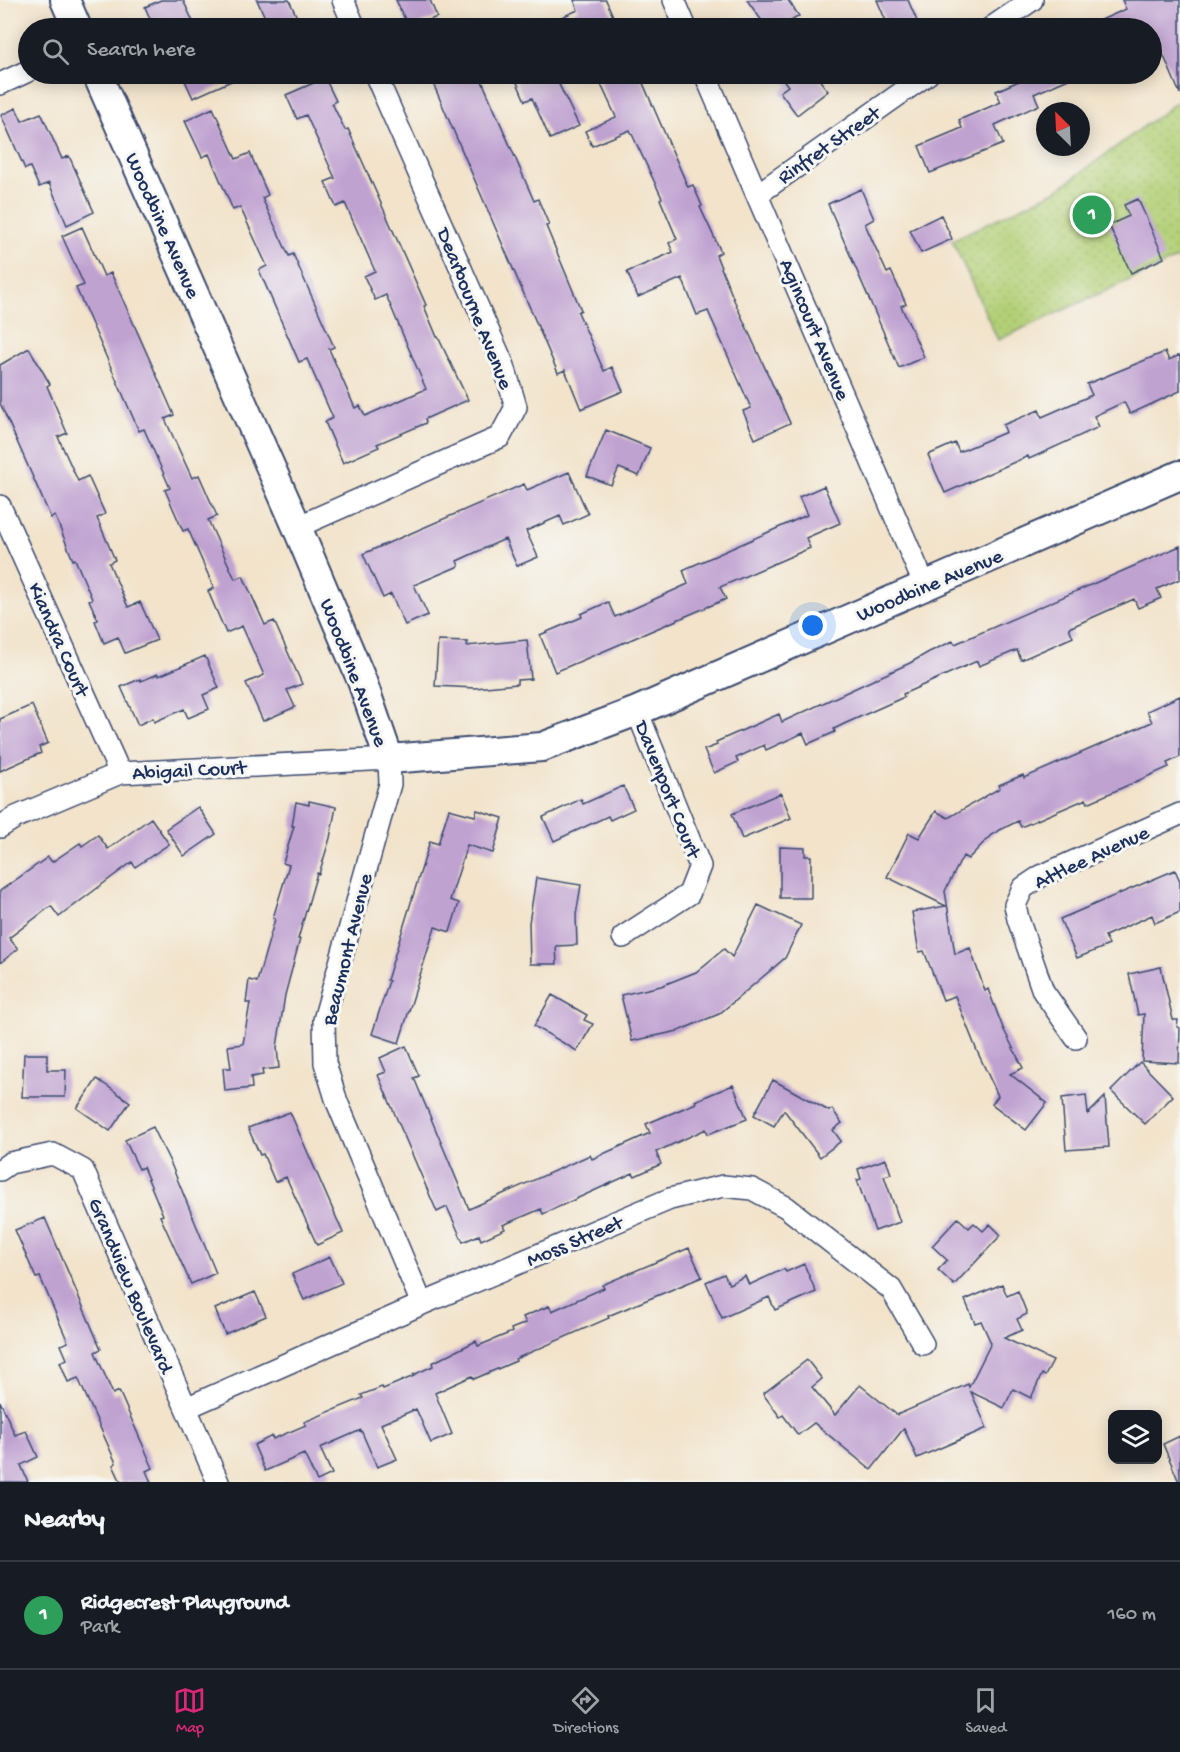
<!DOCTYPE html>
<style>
body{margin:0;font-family:"Gochi Hand",sans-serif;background:#242831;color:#f1f3f6}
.controls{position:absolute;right:18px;bottom:18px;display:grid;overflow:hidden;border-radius:12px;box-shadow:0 3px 15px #0003}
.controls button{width:54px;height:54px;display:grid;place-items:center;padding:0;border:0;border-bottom:2px solid #363941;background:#171b24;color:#f1f3f6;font:30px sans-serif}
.compass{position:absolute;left:1036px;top:102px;width:54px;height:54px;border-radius:50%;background:#171b24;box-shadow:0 3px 15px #0003;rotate:336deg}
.you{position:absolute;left:813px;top:626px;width:21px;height:21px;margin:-15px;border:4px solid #fff;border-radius:50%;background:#1a73e8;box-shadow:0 0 0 9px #1a73e833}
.badge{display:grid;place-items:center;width:39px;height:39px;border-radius:50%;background:#db2777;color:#fff;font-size:20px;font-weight:700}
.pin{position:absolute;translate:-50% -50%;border:3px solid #fff;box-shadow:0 2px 6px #0006}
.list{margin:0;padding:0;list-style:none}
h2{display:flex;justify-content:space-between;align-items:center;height:78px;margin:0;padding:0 24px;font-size:26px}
h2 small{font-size:20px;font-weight:400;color:#9ea1a6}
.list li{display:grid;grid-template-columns:39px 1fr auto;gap:18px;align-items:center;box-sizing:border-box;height:108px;padding:0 24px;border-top:2px solid #363941}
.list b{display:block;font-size:22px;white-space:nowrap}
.list p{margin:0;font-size:20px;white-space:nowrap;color:#9ea1a6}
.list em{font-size:20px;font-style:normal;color:#9ea1a6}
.icon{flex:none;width:33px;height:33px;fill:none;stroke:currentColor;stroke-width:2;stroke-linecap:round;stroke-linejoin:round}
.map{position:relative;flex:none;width:1180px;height:1482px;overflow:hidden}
.search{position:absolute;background:#171b24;box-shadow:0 3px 15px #0003;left:18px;right:18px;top:18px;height:66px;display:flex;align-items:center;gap:15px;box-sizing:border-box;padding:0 21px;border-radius:33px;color:#9ea1a6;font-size:22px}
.sheet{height:186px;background:#171b24}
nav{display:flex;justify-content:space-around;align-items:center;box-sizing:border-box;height:84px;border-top:2px solid #363941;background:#171b24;font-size:16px;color:#9ea1a6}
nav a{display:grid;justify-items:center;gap:3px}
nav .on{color:#db2777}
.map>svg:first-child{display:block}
</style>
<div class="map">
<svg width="1180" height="1482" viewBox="0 0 1180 1482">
<defs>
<pattern id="grass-dots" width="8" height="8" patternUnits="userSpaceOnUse" patternTransform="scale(1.5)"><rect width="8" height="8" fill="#b3d077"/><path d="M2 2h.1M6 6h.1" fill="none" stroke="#99b369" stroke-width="1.8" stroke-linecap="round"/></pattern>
</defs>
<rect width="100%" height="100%" fill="#f6f6f2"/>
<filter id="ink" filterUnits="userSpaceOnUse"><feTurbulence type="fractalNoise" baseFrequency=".0167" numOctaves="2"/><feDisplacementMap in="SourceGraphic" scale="12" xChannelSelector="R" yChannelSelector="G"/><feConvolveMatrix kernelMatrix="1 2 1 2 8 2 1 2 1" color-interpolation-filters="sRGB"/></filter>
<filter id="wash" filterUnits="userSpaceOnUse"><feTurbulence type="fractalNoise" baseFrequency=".008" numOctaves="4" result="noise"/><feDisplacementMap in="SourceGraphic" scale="24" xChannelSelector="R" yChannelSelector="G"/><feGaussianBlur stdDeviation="1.35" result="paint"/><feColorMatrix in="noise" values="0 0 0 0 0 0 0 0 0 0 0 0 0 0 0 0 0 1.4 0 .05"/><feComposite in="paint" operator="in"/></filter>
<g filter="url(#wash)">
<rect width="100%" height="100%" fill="#f2e3ca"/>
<path fill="url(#grass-dots)" stroke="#67806a" stroke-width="1.5" d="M1180,100v157l-182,83 -46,-100 105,-50z"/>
<g id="blocks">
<path fill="#c0a2d1" d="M161,0h22l13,28h-42l-9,-21z
M257,0h32l13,28h-32z
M396,0h34l7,17 -28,11z
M574,0h32l12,28h-82l42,-18z
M747,0h41l11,16 -19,12h-13z
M877,0h31l9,21 -17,7h-11z
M1122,0h58v94l-28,-66h-69l43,-19z
M182,74h65l-54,24z
M429,74h50l55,127 4,-2 11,26 -3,1 35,84 -3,2 26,59 8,-4 11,24 -42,18 -16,-39 -7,3z
M532,74h22l25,52 -29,13 -18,-41 -7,3 -9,-21z
M609,74h30l49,113 5,-2 9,21 -2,1 21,45 -5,3 18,45 56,123 -35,16 -12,-28 8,-3 -43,-97 -11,4 -15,-37 -44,19 -11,-25 46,-20 -4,-9 8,-4 -17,-40 2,-1 -32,-68 -38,16 -7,-15 31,-14 -18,-39z
M779,74h36l13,17 -31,24 -17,-23 8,-6z
M1035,74h45l-46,20 5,11 -44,20 8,19 -73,29 -11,-27 43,-18 -3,-8 42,-18 -5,-11z
M325,78l11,23 -4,2 13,27 3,-1 8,18 70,158 -2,1 13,31h1l30,63 -43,19 1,4 -49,21 2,3 -36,16 -18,-41 8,-4 -26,-59 -8,3 -40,-92 8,-4 -27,-59 -7,3 -24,-56 -7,3 -17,-36 28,-13 23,51 14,-6 18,42 -6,3 27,58 4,-2 19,43 22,50 -5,2 26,59 5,-2 5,10 61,-27 -40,-94 -11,5 -11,-24 11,-5 -30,-68 -9,4 -11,-25 10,-4 -29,-63 -9,4 -11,-24z
M16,108l6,13 19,-8 21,46 7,-3 25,56 -27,13 -18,-42 -10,4 -9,-20 -5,2 -24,-54z
M861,189l13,30 -9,5 22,49 4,-2 15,33 -5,2 23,51 -25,11 -71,-164z
M1138,199l26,59 -33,15 -22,-48 20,-9 -5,-11z
M941,215l11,24 -31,14 -11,-23z
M82,227l22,49 7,-3 41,92 22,50 -9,4 27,59 7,-3 18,41 -9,4 27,59 8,-3 22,49 9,-4 28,63 -15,6 8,17 -32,14 -17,-38 18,-8 -22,-49 -16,7 -18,-42 6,-3 -26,-59 -5,2 -18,-41 5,-2 -26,-59 -5,2 -63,-143 8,-3 -22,-49z
M29,348l21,36 -3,2 20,47 -9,4 20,44 10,-5 17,38 -8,4 18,42 -6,3 19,44 12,-5 17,38 -32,13 -7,-16 -14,6 -9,-22 3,-1 -9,-20 3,-1 -17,-40 -2,1 -18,-44 -4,2 -51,-115v-38z
M1165,352l4,8 11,-5v36l-50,23 -6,-12 -30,14 5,11 -70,32 -1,-3 -83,37 -17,-38 27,-12 4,9 47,-20 -3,-7 36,-15 3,7 50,-22 -5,-11z
M606,430l44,18 -11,28 -20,-8 -8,17 -24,-9z
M569,472l19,42 -24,11 -4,-9 -34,15 12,26 -21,9 -12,-27 -48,22 2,5 -45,19 14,30 -23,10 -14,-31 -8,4 -20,-44 161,-70 3,6z
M824,486l16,37 -34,15 4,10 -90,39 6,12 -171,73 -15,-37 42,-18 -1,-3 27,-12 7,15 73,-33 -5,-14 124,-55 -8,-18z
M1180,546v33l-23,10 4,9 -23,10 -4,-9 -65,29 4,9 -52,23 -4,-10 -38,16 -2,-5 -74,33 1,3 -60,27 -10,5 1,3 -27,12 -5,-11 -37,17 -2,-5 -28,13 2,4 -24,11 -10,-23 13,-5 -1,-3 63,-28 3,8 128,-59 19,-11 24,-11 2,3z
M527,640l4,39 -14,1v4l-42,4 -40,-2 3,-45 30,1 -1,4z
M205,656l14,32 -16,7 6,14 -21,9 -4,-9 -30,13 -1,-4 -15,7 -17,-38 19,-8 1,2 17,-7 1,2z
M1180,696v61l-13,6 2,4 -81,36 -2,-4 -65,28 -3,-6 -18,9 -9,5 -23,24 -5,-3 -18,35 10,63 15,-6 15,43 3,-2 15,39 20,40 -13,6 37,29 -21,27 -34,-26 6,-8 -21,-45 -22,-55 -12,4 -19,-49 -5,1 -7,-40 34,-6 -59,-29 22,-44 10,5 17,-27 12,7 52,-30 -1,-3 24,-10 1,3 128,-56 -5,-11z
M32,705l16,38 -9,4 2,6 -41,18v-52z
M623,786l11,23 -24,11 -2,-4 -54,25 -11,-24 38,-18 2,5z
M781,793l10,25 -49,21 -10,-25z
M309,801l27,6 -6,31 -11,36 -2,-1 -19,66h2l-15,56 -8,52 2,21 -17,2 1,5 -12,2 1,11 -27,3 -2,-23h8l-3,-22 15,-2 7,-41h-4l3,-23 8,2 18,-63 -2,-1 16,-53 -6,-2 11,-37h-2l4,-24 13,3z
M198,807l18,27 -32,22 -18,-27z
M449,809l26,7 2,-6 26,8 -10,35 -26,-8 -17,55 9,3 -9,29 -15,-5 -36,116 -27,-9 17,-53 -2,-1 43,-139 8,3z
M151,818l18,26 -34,23 -3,-5 -73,55 -8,-11 -42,32 9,11 -18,14v-72l48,-34 4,5 28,-19 2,3 16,-11 10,14z
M780,847l25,1v8h6v42h-31z
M1175,870l5,11v31l-25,11 -3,-8 -47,21 4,9 -32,13 -17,-39z
M536,878l45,7 -5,30 1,30 -21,1 1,18h-27l-1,-41z
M758,905l43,20 -16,33 -66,56 -41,17 -46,10 -11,-46 40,-9 35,-14 28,-23 8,8z
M1161,967l12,53h5l-1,7 3,1 -1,35 -37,-2 2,-47 -6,1 -9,-41z
M552,995l35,20 -3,5 9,4 -16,27 -43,-25z
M406,1046l13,30 -5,2 55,131 121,-54 2,4 58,-26 -4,-9 50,-21 -1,-2 38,-16 14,34 -39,15 -2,-5 -50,23 5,12 -26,12 -2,-3 -90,41 -2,-5 -38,16 2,4 -24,11 -2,-5 -16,7 -16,-35 -10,5 -59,-137 8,-3 -6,-14z
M24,1054h23v16h19l-1,27h-43z
M1140,1062l33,34 -28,28 -34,-33z
M97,1079l33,23 -20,29 -33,-23z
M773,1080l56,31 3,-2 10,14 -9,7 8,11 -21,16 -36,-47 -10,16 -20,-11z
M1086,1095l2,19 17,-17 4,50 -43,3 -4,-52z
M290,1112l53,121 -26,12 -31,-68 -11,5 -12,-28 -3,1 -12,-27z
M153,1127l18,37 45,109 -25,11 -31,-68 3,-1 -20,-48 -4,2 -14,-29z
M886,1159l5,15 -7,2 16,46 -25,9 -18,-51 4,-1 -3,-10z
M45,1218l56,131 -6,3 18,42 6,-3 34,77 -7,3 5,11h-30l-8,-17 3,-2 -38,-85 -10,4 -8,-20 7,-3 -6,-14 7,-3 -28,-65 -4,1 -21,-48z
M958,1218l11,10 5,-5 9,8 7,-7 11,11 -47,50 -16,-15 9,-10 -15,-14z
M689,1248l13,29 -94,39 1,2 -94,41 1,2 -42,18 -2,-3 -37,17 17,41 -21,9 -15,-34 -35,15 16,35 -20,8 -16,-37 -41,18 12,26 -15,7 -13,-27 -39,17 -11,-26 18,-9 1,3 33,-14 -2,-3 59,-24 -2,-3 21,-8 1,2 31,-13 -1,-1 20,-9 -1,-3 44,-22 2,5 34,-14 -1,-3 15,-6 -3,-6 26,-11 3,5 52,-23 -2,-3z
M330,1257l12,26 -38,17 -12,-26z
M804,1264l12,28 -41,18 -6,-13 -47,21 -16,-36 18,-8 5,10 16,-8 4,9 35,-16 2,3z
M1002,1284l5,12 11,-5 9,23 -10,5 5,11 -18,8 49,23 -8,15 -3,-2 -11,24 -18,-9 -9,19 -33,-16 16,36 -70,30 -13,-30 -33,42 -57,-47 -16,12 -15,-20 -3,2 -17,-23 44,-34 15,19 -10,8 23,28 25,-30 37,30 71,-31 1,3 22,-44 -10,-22 -6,2 -10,-23z
M255,1292l11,24 -41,18 -10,-25z
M0,1401l15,34 11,-4 12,26 -17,8 7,17h-28z
M1180,1436v46h-1l-16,-38z"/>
</g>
</g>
<g filter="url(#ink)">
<use href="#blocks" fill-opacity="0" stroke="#3b4a6e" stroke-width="1.5"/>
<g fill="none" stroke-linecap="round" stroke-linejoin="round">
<defs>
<path id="street" d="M343,0l12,28
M674,0l12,28
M991,28l41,-28
M705,74l220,512
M0,84l28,-13
M758,194l170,-120
M0,506l120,267
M297,527l203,-90 16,-30 -12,-41 -129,-292
M0,827l16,-10 104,-44 269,-14 1,25 -66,236 1,43 12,39 85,202
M623,937l66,-43 11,-28 -63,-155
M1076,1038l-33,-47 -25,-72 -3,-14 8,-17 18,-12 139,-62
M0,1170l10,-7 43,-9 30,16 135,312
M186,1408l236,-104 248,-105 53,-13 29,3 34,18 105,82 32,55"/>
<path id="secondary" d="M65,0l12,28
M97,74l200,453 65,154 27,78 153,-12 95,-36 543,-236"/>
</defs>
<use href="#street" stroke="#3b4a6e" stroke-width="24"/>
<use href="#secondary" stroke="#3b4a6e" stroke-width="32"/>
<use href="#street" stroke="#fff" stroke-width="21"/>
<use href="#secondary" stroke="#fff" stroke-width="28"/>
</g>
</g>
<g text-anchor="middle" stroke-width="6" stroke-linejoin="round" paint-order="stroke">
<g font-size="21" fill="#1b2f5e" stroke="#f6f6f2">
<text transform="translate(828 144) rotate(-35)" y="7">Rinfret Street</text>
<text transform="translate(164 225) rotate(66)" y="7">Woodbine Avenue</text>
<text transform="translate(476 308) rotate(68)" y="7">Dearbourne Avenue</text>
<text transform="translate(816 329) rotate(67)" y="7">Agincourt Avenue</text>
<text transform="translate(929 584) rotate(-23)" y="7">Woodbine Avenue</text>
<text transform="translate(60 639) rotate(66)" y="7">Kiandra Court</text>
<text transform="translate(355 672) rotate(69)" y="7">Woodbine Avenue</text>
<text transform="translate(189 769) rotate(-3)" y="7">Abigail Court</text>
<text transform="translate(669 789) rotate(68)" y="7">Davenport Court</text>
<text transform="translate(1091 856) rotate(-25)" y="7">Attlee Avenue</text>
<text transform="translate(346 949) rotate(-76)" y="7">Beaumont Avenue</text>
<text transform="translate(574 1240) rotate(-23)" y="7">Moss Street</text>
<text transform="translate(132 1285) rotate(67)" y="7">Grandview Boulevard</text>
</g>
</g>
</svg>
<div class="controls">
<button><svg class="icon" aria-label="layers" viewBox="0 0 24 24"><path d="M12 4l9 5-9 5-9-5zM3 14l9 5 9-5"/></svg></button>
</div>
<svg class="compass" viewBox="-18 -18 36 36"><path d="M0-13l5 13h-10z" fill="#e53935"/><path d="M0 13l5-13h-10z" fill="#9ea1a6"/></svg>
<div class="you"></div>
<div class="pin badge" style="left:1092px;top:215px;background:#2e9e5b">1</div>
<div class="search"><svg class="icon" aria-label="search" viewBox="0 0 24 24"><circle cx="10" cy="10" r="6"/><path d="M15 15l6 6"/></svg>Search here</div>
</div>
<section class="sheet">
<h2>Nearby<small></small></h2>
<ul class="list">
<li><span class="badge" style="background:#2e9e5b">1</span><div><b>Ridgecrest Playground</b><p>Park</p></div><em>160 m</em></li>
</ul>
</section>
<nav>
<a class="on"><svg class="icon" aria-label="map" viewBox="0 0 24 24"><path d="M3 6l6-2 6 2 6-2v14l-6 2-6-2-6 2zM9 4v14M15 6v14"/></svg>Map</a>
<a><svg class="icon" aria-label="directions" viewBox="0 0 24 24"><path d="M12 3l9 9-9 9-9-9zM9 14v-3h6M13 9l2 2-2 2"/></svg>Directions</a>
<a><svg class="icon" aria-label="saved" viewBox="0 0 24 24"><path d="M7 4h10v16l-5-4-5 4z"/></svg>Saved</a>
</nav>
